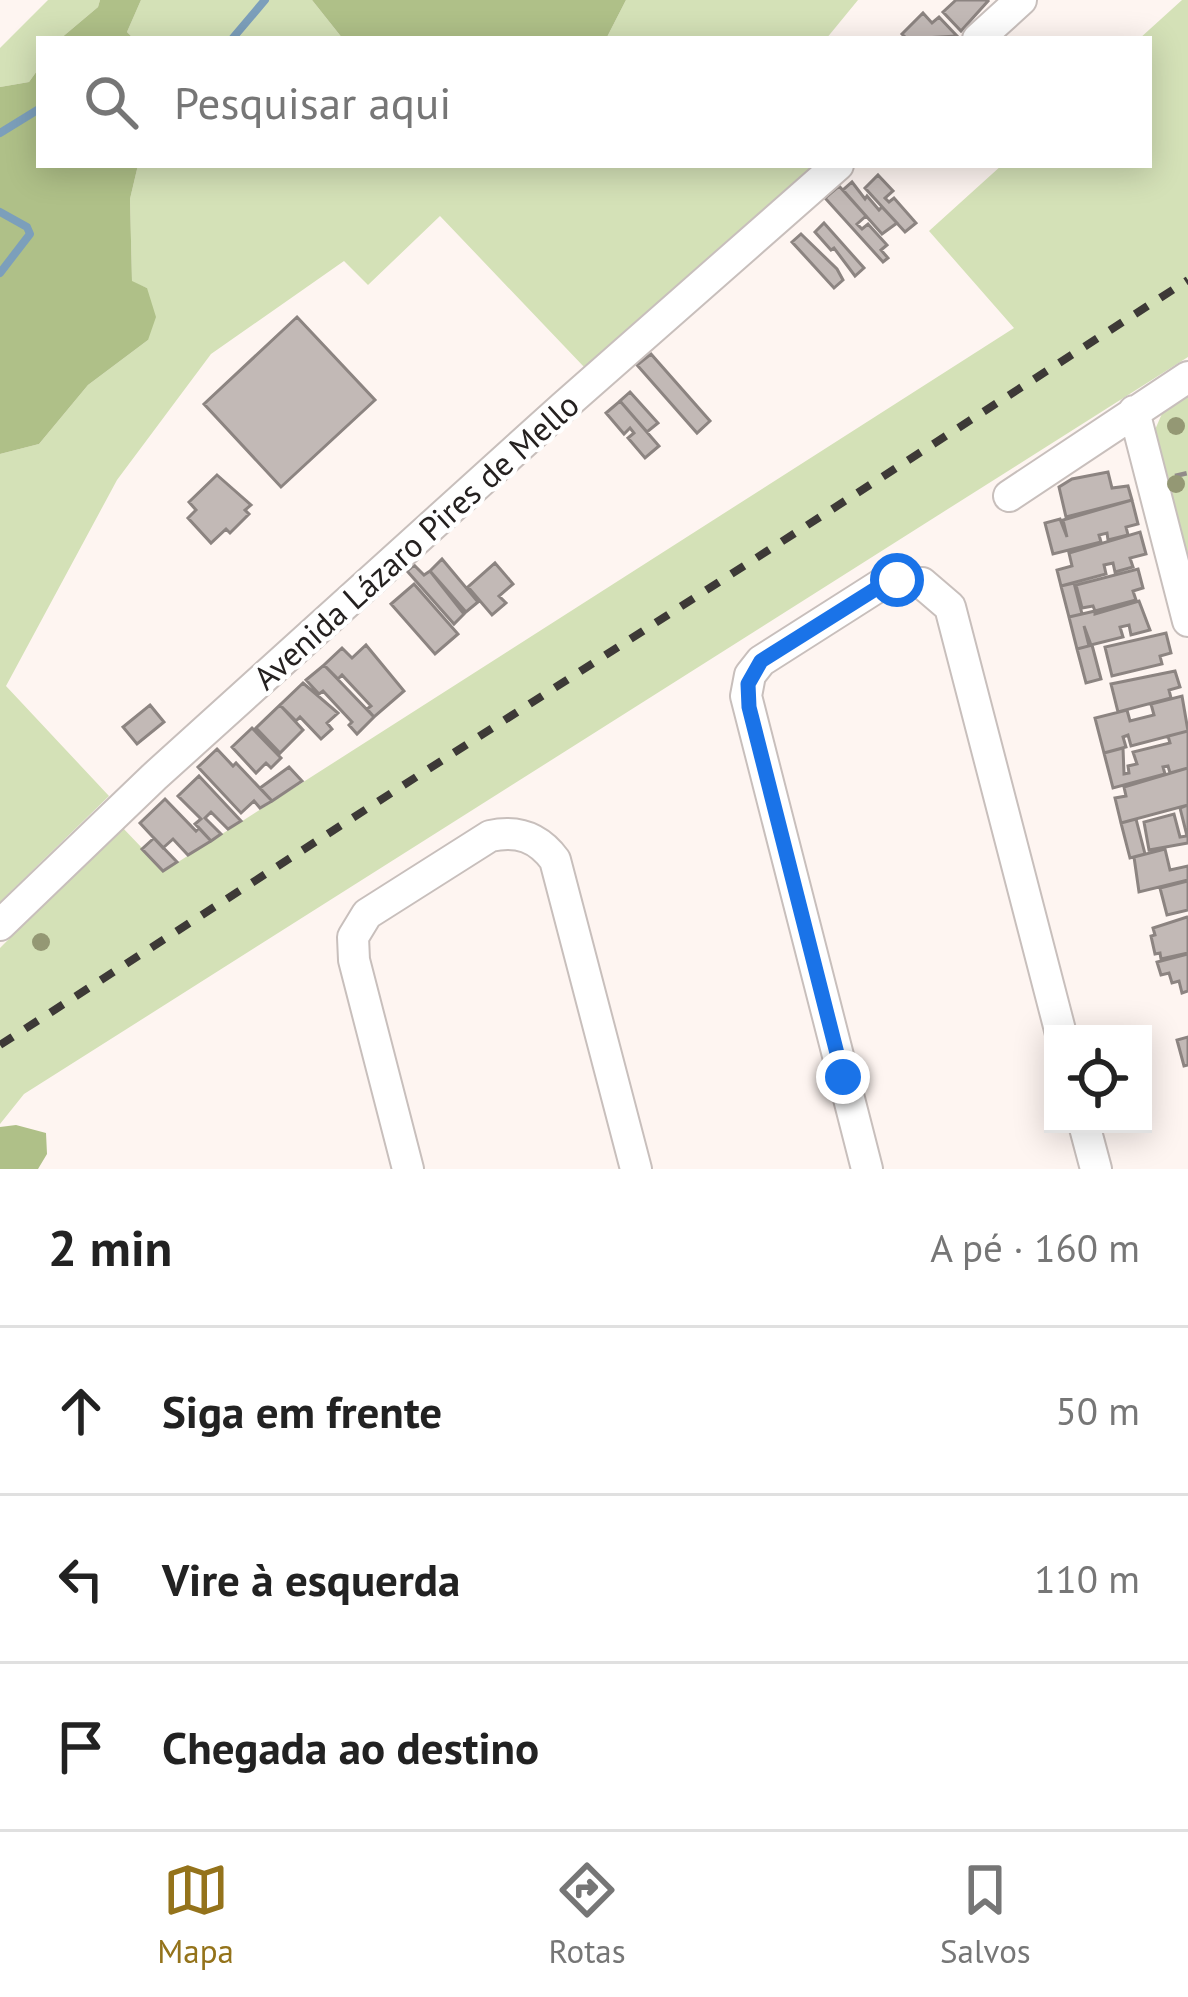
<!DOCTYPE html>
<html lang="pt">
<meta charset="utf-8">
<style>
body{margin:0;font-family:"PT Sans",sans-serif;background:#f2f2f2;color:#222}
.controls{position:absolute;right:36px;bottom:36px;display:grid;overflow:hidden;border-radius:0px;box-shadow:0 6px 30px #0003}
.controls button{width:108px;height:108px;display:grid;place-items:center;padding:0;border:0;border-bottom:3px solid #e0e0e0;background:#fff;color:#222;font:60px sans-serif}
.stop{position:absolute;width:36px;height:36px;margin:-27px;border:9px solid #1a73e8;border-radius:50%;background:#fff}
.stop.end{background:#1a73e8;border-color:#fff;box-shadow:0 3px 12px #0008}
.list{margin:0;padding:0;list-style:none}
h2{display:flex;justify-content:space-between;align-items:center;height:156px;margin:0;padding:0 48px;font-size:51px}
h2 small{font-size:39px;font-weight:400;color:#767676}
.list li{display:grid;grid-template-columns:78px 1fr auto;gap:36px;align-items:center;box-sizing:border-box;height:168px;padding:0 48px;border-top:3px solid #e0e0e0}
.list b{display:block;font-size:45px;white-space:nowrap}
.list em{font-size:39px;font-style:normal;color:#767676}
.icon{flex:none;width:66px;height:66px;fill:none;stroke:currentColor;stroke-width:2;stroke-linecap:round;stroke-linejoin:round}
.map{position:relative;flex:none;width:1188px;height:1169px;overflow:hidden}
.search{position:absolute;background:#fff;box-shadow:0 6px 30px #0003;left:36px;right:36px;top:36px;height:132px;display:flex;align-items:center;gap:30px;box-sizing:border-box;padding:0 42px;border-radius:0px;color:#767676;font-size:45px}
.sheet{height:660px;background:#fff}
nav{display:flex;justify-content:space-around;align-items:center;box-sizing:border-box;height:168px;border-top:3px solid #e0e0e0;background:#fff;font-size:33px;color:#767676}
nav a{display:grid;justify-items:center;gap:6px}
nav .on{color:#94731b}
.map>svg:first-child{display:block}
</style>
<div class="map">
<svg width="1188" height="1169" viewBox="0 0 1188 1169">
<rect width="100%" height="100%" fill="#fef5f1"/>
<path fill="#d4e1b7" d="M48,0h52l-2,7 -38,32h-21v29l-10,14 -29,5v-39z
M141,0h171l31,39h-209l-7,-7z
M626,0h232l-32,39h-220z
M1182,0h6v357l-1164,737 -24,30v-176l121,-122 43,45 850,-543 -85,-97 73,-66h147v-126h-10z
M138,165h680l-233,203 -145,-152 -72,69 -24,-24 -133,93 -94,126 -111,206 103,110 -109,106v-448l39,-10 49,-59 60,-45 -1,-52 -15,-6 -2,-83z
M1188,392v175l-34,-135 10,-23z"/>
<path fill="#afc088" d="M100,0h41l-14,32 7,7h-74l38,-32z
M312,0h314l-20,39h-263z
M39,68v97h99l-8,34 2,82 15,7 9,29 -8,23 -60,45 -49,59 -39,10v-367l29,-5z
M16,1125l30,8 1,21 -9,15h-38v-42z"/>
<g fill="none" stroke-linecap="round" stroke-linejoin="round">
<path stroke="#7c9fbb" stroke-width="8" d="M232,39l33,-39
M0,133l39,-24
M0,212l27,15 3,7 -30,39"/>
</g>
<path fill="#c2b9b6" stroke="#8c8481" stroke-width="3" d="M956,0h31l1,1 -27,30 -18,-19z
M923,13l9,10 7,-6 18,19 -50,3 -5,-5z
M878,175l15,16 -8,7 4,4 5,-4 22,25 -11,9 -40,-44z
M852,182l13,17 2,-3 12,14 3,-3 15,16 -15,11 -39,-44z
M839,186l27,30 -9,8 5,5 6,-5 19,21 -6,5 7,8 -5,4 -58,-64z
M824,223l40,45 -9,8 -21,-28 -3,2 -16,-18z
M801,234l36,35 6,11 -9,8 -42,-46z
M297,317l78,83 -94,87 -77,-83z
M651,354l59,67 -13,12 -60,-68z
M630,392l28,31 -11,9 -27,-31z
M620,401l39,45 -14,12 -17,-20 6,-5 -4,-5 -6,6 -18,-21z
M1108,472l4,16 16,-2 4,14 -66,17 -7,-30 13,-8z
M217,475l34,30 -6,5 4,4 -19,19 -4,-4 -15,14 -23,-25 8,-8 -7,-8z
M1132,500l6,24 -12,3 2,8 -20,5 -1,-7 -8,2 2,7 -48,12 -8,-31 15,-4 7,18 -4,-17z
M1140,532l6,22 -16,4 3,9 -18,5 -2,-9 -9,2 2,9 -45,12 -4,-16 15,-4 -3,-13z
M442,559l36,43 -12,10 -36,-41z
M495,563l18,21 -14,12 7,7 -14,12 -24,-28z
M414,565l10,10 6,-4 34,43 -10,10 -47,-53z
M1138,569l5,19 -10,3 3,9 -41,11 -2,-5 -11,2 -6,-23z
M1074,583l8,31 -13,3 -8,-31z
M414,584l44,50 -23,20 -44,-50z
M1139,601l11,29 -19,5 -2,-10 -9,2 3,10 -32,8 -7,-19 5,20 -12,3 -8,-32 26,-6v3z
M1166,633l5,20 -11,3 2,8 -50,12 -7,-29z
M366,645l38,46 -30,26 -7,-8 4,-3 -29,-31 -4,4 -14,-14 18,-17 10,10z
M1092,645l9,34 -15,4 -9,-34z
M324,665l50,52 -17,17 -8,-9 3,-3 -29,-31 -4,3 -13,-14z
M1175,671l5,16 -11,3 2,8 -53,14 -7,-28z
M303,683l35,30 -11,10 5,6 -11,10 -21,-22 -4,4 -16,-16z
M1182,696l6,35 -57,15 -3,-11 -5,2 3,10 -22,6 -9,-35 32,-8 3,11 24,-6 -3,-11z
M150,705l14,17 -27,22 -14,-17z
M280,705l23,25 -23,23 -24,-25z
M252,728l29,30 -10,10 -5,-5 -10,10 -24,-26z
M1188,731v37l-18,5 -2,-7 -5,1 2,7 -52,14 -9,-35 19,-5 1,26 5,-1 -1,-7 9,-2 -4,-12 37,-9 -2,-7z
M217,749l16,17 3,-3 36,38 -12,7 -6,-7 -13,12 -43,-46z
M289,767l13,14 -30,20 -12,-13z
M1188,768v37l-67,18 -6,-25 11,-2 -2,-9z
M199,776l42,45 -13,8 -17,-17 -6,6 16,16 -10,7 -16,-17 6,-5 -23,-23z
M165,799l31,32 3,-3 12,13 -23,14 -15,-16 -10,9 -23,-25z
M1188,805v38l-39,7 -5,-28 30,-8 6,23 7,-1 -7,-28z
M1136,819l9,35 -15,4 -9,-35z
M154,838l23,24 -14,9 -21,-22z
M1165,849l5,21 18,-4v14l-49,12 -5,-35z
M1188,881v29l-21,5 -7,-27z
M1187,917h1v36l-27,6 -1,-6 -5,1 -4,-18 4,-1 -2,-7z
M1188,954v37l-6,2 -3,-12 -7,2 -3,-10 -8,2 -4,-13z
M1188,1037v28l-4,1 -7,-26z"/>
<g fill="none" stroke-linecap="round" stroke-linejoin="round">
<defs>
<path id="minor" d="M978,39l43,-39
M1134,411l54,210
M1009,496l179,-119
M0,925l154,-148 409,-370 275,-242
M1084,1124l12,45
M408,1169l-54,-209 -1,-23 14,-23 123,-78c28,-6 48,1 65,24l81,309
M867,1169l-121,-473 4,-21 11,-14 124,-79 37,1 28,24 111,427"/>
</defs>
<use href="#minor" stroke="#c8bfbc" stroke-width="34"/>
<path stroke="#928b89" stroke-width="4.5" stroke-dasharray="12 6" stroke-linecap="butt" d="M1175,476l13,-3"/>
<use href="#minor" stroke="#fff" stroke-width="30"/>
<path stroke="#3d3937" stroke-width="8" stroke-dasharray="15 15" stroke-linecap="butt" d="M0,1045l1188,-765"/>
</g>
<g fill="#949874">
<circle cx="1176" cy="426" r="9"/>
<circle cx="1176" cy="484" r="9"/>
<circle cx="41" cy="942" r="9"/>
</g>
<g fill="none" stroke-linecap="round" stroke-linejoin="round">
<path stroke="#1a73e8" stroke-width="15" d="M843,1077l-94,-370 -1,-23 13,-23 124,-78 12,-3"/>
</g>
<g text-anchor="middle" stroke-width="9" stroke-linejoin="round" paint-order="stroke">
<g font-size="33" fill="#252120" stroke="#fff">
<text transform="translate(416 541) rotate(-42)" y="12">Avenida Lázaro Pires de Mello</text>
</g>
</g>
</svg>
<div class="controls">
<button><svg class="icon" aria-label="locate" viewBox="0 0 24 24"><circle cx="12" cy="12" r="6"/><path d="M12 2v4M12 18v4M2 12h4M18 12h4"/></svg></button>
</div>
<div class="stop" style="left:897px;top:580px"></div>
<div class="stop end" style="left:843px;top:1077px"></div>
<div class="search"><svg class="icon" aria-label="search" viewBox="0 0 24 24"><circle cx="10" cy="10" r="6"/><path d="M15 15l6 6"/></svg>Pesquisar aqui</div>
</div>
<section class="sheet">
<h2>2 min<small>A pé · 160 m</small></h2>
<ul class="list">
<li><svg class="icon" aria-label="ahead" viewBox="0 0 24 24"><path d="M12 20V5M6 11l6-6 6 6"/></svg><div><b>Siga em frente</b></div><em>50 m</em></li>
<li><svg class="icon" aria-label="left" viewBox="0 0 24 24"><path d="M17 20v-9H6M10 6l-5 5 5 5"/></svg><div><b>Vire à esquerda</b></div><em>110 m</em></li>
<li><svg class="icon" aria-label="arrive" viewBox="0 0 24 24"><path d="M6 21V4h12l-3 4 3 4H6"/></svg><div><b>Chegada ao destino</b></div></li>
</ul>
</section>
<nav>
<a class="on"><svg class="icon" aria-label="map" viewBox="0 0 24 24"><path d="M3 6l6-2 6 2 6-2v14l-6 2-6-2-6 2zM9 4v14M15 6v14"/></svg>Mapa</a>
<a><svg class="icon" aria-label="directions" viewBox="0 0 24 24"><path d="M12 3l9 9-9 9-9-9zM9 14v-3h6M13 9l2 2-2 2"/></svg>Rotas</a>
<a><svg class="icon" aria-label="saved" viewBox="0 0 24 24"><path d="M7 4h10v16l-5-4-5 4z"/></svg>Salvos</a>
</nav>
